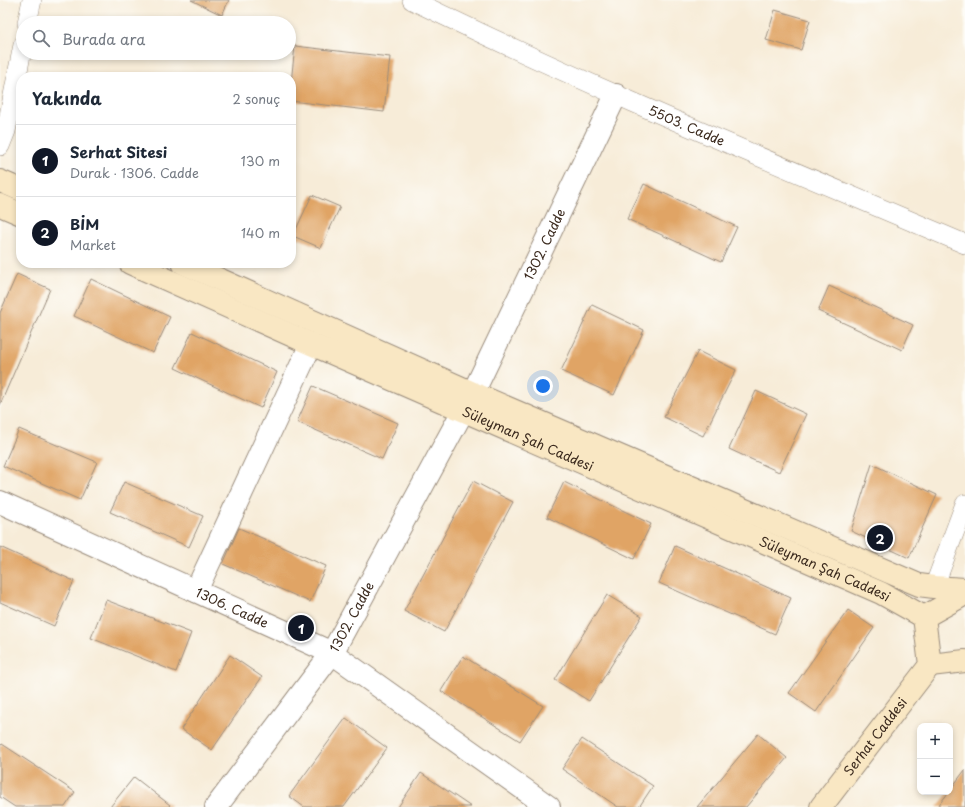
<!DOCTYPE html>
<html lang="tr">
<meta charset="utf-8">
<style>
body{margin:0;font-family:"Playpen Sans",sans-serif;background:#f6f6f7;color:#1f2937}
.controls{position:absolute;right:12px;bottom:12px;display:grid;overflow:hidden;border-radius:8px;box-shadow:0 2px 6px #0003}
.controls button{width:36px;height:36px;display:grid;place-items:center;padding:0;border:0;border-bottom:1px solid #e0e1e3;background:#fff;color:#1f2937;font:20px sans-serif}
.you{position:absolute;left:543px;top:386px;width:14px;height:14px;margin:-10px;border:3px solid #fff;border-radius:50%;background:#1a73e8;box-shadow:0 0 0 6px #1a73e833}
.badge{display:grid;place-items:center;width:26px;height:26px;border-radius:50%;background:#111827;color:#fff;font-size:13px;font-weight:700}
.pin{position:absolute;translate:-50% -50%;border:2px solid #fff;box-shadow:0 1px 4px #0006}
.list{margin:0;padding:0;list-style:none}
h2{display:flex;justify-content:space-between;align-items:center;height:52px;margin:0;padding:0 16px;font-size:17px}
h2 small{font-size:13px;font-weight:400;color:#747a83}
.list li{display:grid;grid-template-columns:26px 1fr auto;gap:12px;align-items:center;box-sizing:border-box;height:72px;padding:0 16px;border-top:1px solid #e0e1e3}
.list b{display:block;font-size:15px;white-space:nowrap}
.list p{margin:0;font-size:13px;white-space:nowrap;color:#747a83}
.list em{font-size:13px;font-style:normal;color:#747a83}
.icon{flex:none;width:22px;height:22px;fill:none;stroke:currentColor;stroke-width:2;stroke-linecap:round;stroke-linejoin:round}
.map{position:relative;flex:none;width:965px;height:807px;overflow:hidden}
.search{position:absolute;background:#fff;box-shadow:0 2px 6px #0003;left:16px;top:16px;width:280px;height:44px;display:flex;align-items:center;gap:10px;box-sizing:border-box;padding:0 14px;border-radius:22px;color:#747a83;font-size:15px}
.panel{position:absolute;background:#fff;box-shadow:0 2px 6px #0003;left:16px;top:72px;width:280px;height:196px;border-radius:16px}
.map>svg:first-child{display:block}
</style>
<div class="map">
<svg width="965" height="807" viewBox="0 0 965 807">
<rect width="100%" height="100%" fill="#fdfcf7"/>
<filter id="ink" filterUnits="userSpaceOnUse"><feTurbulence type="fractalNoise" baseFrequency=".025" numOctaves="2"/><feDisplacementMap in="SourceGraphic" scale="8" xChannelSelector="R" yChannelSelector="G"/><feConvolveMatrix kernelMatrix="1 2 1 2 8 2 1 2 1" color-interpolation-filters="sRGB"/></filter>
<filter id="wash" filterUnits="userSpaceOnUse"><feTurbulence type="fractalNoise" baseFrequency=".012" numOctaves="4" result="noise"/><feDisplacementMap in="SourceGraphic" scale="16" xChannelSelector="R" yChannelSelector="G"/><feGaussianBlur stdDeviation="0.9" result="paint"/><feColorMatrix in="noise" values="0 0 0 0 0 0 0 0 0 0 0 0 0 0 0 0 0 1.4 0 .05"/><feComposite in="paint" operator="in"/></filter>
<g filter="url(#wash)">
<rect width="100%" height="100%" fill="#f7ecd8"/>
<g id="blocks">
<path fill="#e0a465" d="M191,0h38l-7,15z
M775,10l35,10 -9,30 -35,-10z
M295,46l95,11 -6,55 -93,-11v-18z
M644,184l93,43 -16,35 -94,-43z
M312,195l28,12 -19,41 -28,-12z
M17,274l33,15 -50,116v-92z
M91,279l79,38 -17,36 -79,-37z
M829,286l84,39 -11,25 -84,-39z
M592,305l52,25 -30,65 -53,-24z
M192,332l85,40 -16,36 -86,-40z
M698,351l38,19 -33,66 -39,-19z
M313,386l85,37 -16,36 -85,-37z
M756,391l50,23 -27,58 -50,-23z
M19,429l78,33 -17,38 -77,-34z
M872,464l65,31 -28,63 -58,-27z
M473,481l40,21 -69,130 -40,-21z
M124,482l79,34 -14,31 -79,-35z
M564,482l87,42 -17,35 -87,-42z
M239,528l87,38 -16,36 -87,-38z
M675,546l116,52 -16,36 -116,-51z
M0,547l74,34 -20,45 -54,-24z
M607,595l35,21 -53,85 -34,-21z
M106,600l85,33 -15,39 -85,-34z
M848,610l26,18 -58,84 -27,-19z
M230,655l32,22 -50,73 -31,-21z
M463,656l80,50 -23,35 -79,-50z
M346,718l41,30 -43,59h-40l-15,-11z
M758,734l29,24 -41,49h-49z
M582,739l71,47 -14,21h-21l-56,-38z
M2,744l73,48 -10,15h-50l-15,-10v-51z
M965,770v37h-28l12,-15h1v-2z
M421,773l50,34h-73z
M134,777l36,28 -2,2h-58z"/>
</g>
</g>
<g filter="url(#ink)">
<use href="#blocks" fill-opacity="0" stroke="#998b7b" stroke-width="1"/>
<g fill="none" stroke-linecap="round" stroke-linejoin="round">
<defs>
<g id="minor">
<path id="s1" d="M412,0c181,89 368,165 553,244"/>
<path d="M27,23l5,-23"/>
<path d="M0,146l6,-15 17,-86"/>
<path d="M934,587l31,-83"/>
</g>
<g id="tertiary">
<path id="s2" d="M473,393l143,-298"/>
<path id="s3" d="M0,502l332,151 217,154"/>
<path d="M196,591l115,-247"/>
<path id="s4" d="M216,807l116,-154 131,-242"/>
</g>
<g id="secondary">
<path d="M0,181l21,9"/>
<path d="M0,205l21,9"/>
<path id="s5" d="M130,263l181,81 570,249 43,24"/>
<path d="M183,263l290,130 446,192 15,2 31,2"/>
<path d="M924,617l41,-23"/>
<path d="M930,665l35,-4"/>
<path id="s6" d="M821,807l109,-142 -6,-48"/>
</g>
</defs>
<use href="#minor" stroke="#998b7b" stroke-width="20"/>
<use href="#tertiary" stroke="#998b7b" stroke-width="24"/>
<use href="#secondary" stroke="#998b7b" stroke-width="24"/>
<use href="#minor" stroke="#fff" stroke-width="19"/>
<use href="#tertiary" stroke="#fff" stroke-width="22"/>
<use href="#secondary" stroke="#f9e7c3" stroke-width="22"/>
</g>
</g>
<g text-anchor="middle" stroke-width="3" stroke-linejoin="round" paint-order="stroke">
<g font-size="13" fill="#3b2a1e" stroke="#fdfcf7">
<text dy="5" stroke="none"><textPath href="#s1" startOffset="302">5503. Cadde</textPath></text>
<text dy="5" stroke="none"><textPath href="#s2" startOffset="165">1302. Cadde</textPath></text>
<text dy="5" stroke="none"><textPath href="#s5" startOffset="435">Süleyman Şah Caddesi</textPath></text>
<text dy="5" stroke="none"><textPath href="#s5" startOffset="759">Süleyman Şah Caddesi</textPath></text>
<text dy="5" stroke="none"><textPath href="#s3" startOffset="255">1306. Cadde</textPath></text>
<text dy="5" stroke="none"><textPath href="#s4" startOffset="234">1302. Cadde</textPath></text>
<text dy="5" stroke="none"><textPath href="#s6" startOffset="89">Serhat Caddesi</textPath></text>
</g>
</g>
</svg>
<div class="controls">
<button>+</button>
<button>−</button>
</div>
<div class="you"></div>
<div class="pin badge" style="left:301px;top:628px">1</div>
<div class="pin badge" style="left:880px;top:538px">2</div>
<div class="search"><svg class="icon" aria-label="search" viewBox="0 0 24 24"><circle cx="10" cy="10" r="6"/><path d="M15 15l6 6"/></svg>Burada ara</div>
<section class="panel">
<h2>Yakında<small>2 sonuç</small></h2>
<ul class="list">
<li><span class="badge">1</span><div><b>Serhat Sitesi</b><p>Durak · 1306. Cadde</p></div><em>130 m</em></li>
<li><span class="badge">2</span><div><b>BİM</b><p>Market</p></div><em>140 m</em></li>
</ul>
</section>
</div>
